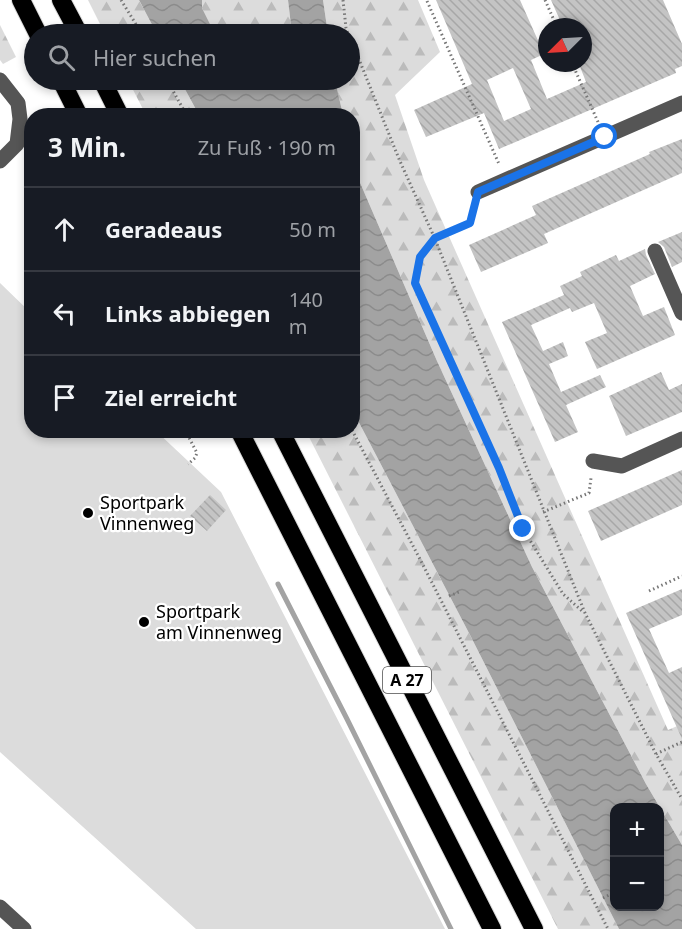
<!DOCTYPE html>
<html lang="de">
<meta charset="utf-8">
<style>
body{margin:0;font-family:"Noto Sans",sans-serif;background:#20242c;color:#f1f3f6}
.controls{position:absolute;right:18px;bottom:18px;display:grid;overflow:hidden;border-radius:12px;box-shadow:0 3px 9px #0003}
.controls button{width:54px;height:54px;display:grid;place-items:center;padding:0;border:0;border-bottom:2px solid #363941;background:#171b24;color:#f1f3f6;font:30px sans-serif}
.compass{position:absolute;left:538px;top:18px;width:54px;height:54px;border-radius:50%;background:#171b24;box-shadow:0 3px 9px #0003;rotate:246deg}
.stop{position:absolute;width:18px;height:18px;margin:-14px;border:4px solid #1a73e8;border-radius:50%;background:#fff}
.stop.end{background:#1a73e8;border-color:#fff;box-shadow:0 2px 6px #0008}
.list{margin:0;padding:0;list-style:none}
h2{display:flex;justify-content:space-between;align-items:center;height:78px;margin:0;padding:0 24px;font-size:26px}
h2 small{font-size:20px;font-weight:400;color:#9ea1a6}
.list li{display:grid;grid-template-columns:39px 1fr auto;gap:18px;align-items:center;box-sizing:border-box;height:84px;padding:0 24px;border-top:2px solid #363941}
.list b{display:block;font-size:22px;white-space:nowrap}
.list em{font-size:20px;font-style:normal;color:#9ea1a6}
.icon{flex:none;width:33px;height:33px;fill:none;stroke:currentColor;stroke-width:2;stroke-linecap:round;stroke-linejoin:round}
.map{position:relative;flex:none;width:682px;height:929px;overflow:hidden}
.search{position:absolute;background:#171b24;box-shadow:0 3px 9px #0003;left:24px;top:24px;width:336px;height:66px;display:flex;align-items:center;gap:15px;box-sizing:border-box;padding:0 21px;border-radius:33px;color:#9ea1a6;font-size:22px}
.panel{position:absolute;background:#171b24;box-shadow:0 3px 9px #0003;left:24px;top:108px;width:336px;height:330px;border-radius:24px}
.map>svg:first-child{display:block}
</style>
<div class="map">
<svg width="682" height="929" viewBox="0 0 682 929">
<defs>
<pattern id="forest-firs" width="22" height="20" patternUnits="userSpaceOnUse" patternTransform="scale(1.5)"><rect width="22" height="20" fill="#dcdcdc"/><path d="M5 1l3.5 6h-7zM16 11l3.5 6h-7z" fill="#bbb"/></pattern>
<pattern id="water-waves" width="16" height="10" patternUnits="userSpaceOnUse" patternTransform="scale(1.5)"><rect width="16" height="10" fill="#a3a3a3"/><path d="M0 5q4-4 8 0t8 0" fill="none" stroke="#8b8b8b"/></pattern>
<pattern id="building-back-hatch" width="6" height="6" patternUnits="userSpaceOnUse" patternTransform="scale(1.5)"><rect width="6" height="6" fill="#c4c4c4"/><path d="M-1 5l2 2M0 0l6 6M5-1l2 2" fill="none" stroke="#a7a7a7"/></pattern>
</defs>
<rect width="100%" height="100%" fill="#fff"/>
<path fill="url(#forest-firs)" d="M88,0h51l18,34h-52z
M202,0h86l4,34h-77l-13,-26z
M323,0h95l22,52 -45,43 29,85 244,550 14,-6v121l-36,-61 -114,-217 -95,-206 -79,-183 -5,-25 -1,-37 -9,-1 -8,-35h15v-46h-22z
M0,25l16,32 -13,7 -3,-4z
M128,80h52l19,35h-53z
M240,80h38l-14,9 -20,-3z
M353,411l117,224 149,294h-61l-252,-498 46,-1z"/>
<path fill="#dcdcdc" d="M0,283l31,30 1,117 124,1 65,61 224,437h-249l-196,-177z"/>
<path fill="url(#water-waves)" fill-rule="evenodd" d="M139,0h63v8l13,26h-58z
M288,0h35l5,34h-36z
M180,80h60l4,6 20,3 14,-9h57l8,35h-144z
M352,154l6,24 79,183 95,206 114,217 36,61v84h-63l-149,-294 -117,-224zM614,808h46v98h-46z"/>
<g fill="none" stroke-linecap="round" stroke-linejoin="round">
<path stroke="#a3a3a3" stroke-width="5" d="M278,584l69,135 104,210"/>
</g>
<path fill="url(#building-back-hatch)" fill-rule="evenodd" d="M436,0h84l24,54 -13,6 16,39 39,-17 -7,-18 4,-1v-36h-20l-12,-27h112l19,44v22l-7,3 1,4 -177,76 -15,-36 -58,24 -12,-27 58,-26zM513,68l18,41 -27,12 -17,-41z
M682,139v34l-138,61 4,9 -67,29 -12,-27 67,-30 -4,-9 118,-52 -1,-2z
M682,232v30l-10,5 -8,-20 -6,-5z
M645,249l1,6 9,19 -25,12 13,30 21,-9 11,28 -78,34 -12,-27 22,-9 -13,-30 -22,9 -2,-4 -39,17 12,26 20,-9 5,14 -19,8 12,28 39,-17 6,12 -40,18 12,27 -23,10 -53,-120 62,-27 -4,-9 22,-10 -2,-4 36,-17 3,6z
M661,372l8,18 13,-6v28l-56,24 -17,-40z
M682,470v35l-81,36 -13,-30z
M210,495l16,15 -19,21 -17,-15z
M682,589v26l-33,14 20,44 13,-6v72l-56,-126z"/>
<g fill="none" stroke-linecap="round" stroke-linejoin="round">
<defs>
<path id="highway" d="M21,0l17,34
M61,0l18,34
M61,80l18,36
M102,80l18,36
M239,430l253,499
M280,430l254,499"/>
</defs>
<use href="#highway" stroke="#dbdbdb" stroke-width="20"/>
<path stroke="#777" stroke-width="3" stroke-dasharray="1.5 3" stroke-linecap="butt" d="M121,0l21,34
M343,0l3,28 2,6
M545,0l12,27
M427,1l72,163
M350,37l49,122 36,80 150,374 71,141 26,45
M572,63l26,59
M167,80l20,36
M474,208l-4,15 -35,16 -15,18 -5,26 84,185 24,61 40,65 20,18
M185,430l12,23 -2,5 -7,6
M352,430l70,133 186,366
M543,512l46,-19 2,-15
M649,591l33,-15
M449,596l10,-4
M656,754l26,-12
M603,898l8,-4"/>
<path stroke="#555" stroke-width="15" d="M0,80l18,23 2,16 -3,25 -17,17
M478,192l204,-89
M655,251l27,62
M593,461l29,5 60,-27
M0,907l24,22"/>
<use href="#highway" stroke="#000" stroke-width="18"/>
</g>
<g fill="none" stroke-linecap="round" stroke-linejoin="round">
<path stroke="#1a73e8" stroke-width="8" d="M523,529l-24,-61 -84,-185 5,-26 15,-19 35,-15 8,-31 127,-55"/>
</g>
<g fill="#000" stroke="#fff" stroke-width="2">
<circle cx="88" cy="513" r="6"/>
<circle cx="144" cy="622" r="6"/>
</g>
<g text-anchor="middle" stroke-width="4.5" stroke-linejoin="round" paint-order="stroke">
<rect fill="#fff" stroke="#4c4c4c" stroke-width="1.5" x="383" y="667" width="48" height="26" rx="4.5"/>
<g font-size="16" font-weight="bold" fill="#000">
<text x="407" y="686">A 27</text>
</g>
<g font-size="18" fill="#000" stroke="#fff" text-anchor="start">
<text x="100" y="509">Sportpark<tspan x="100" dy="21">Vinnenweg</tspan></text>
<text x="156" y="618">Sportpark<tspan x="156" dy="21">am Vinnenweg</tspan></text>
</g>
</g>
</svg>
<div class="controls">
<button>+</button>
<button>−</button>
</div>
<svg class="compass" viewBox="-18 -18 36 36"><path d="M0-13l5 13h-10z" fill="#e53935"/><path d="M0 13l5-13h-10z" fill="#9ea1a6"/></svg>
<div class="stop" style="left:605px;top:137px"></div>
<div class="stop end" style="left:523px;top:529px"></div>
<div class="search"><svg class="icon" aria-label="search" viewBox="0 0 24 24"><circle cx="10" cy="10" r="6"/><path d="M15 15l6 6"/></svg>Hier suchen</div>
<section class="panel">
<h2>3 Min.<small>Zu Fuß · 190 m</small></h2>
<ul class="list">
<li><svg class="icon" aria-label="ahead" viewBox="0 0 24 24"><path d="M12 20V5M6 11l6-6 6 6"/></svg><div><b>Geradeaus</b></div><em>50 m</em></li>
<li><svg class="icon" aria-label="left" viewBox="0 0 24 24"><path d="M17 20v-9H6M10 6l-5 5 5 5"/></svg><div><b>Links abbiegen</b></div><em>140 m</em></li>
<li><svg class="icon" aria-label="arrive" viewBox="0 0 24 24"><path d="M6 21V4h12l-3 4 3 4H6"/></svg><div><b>Ziel erreicht</b></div></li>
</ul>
</section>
</div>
